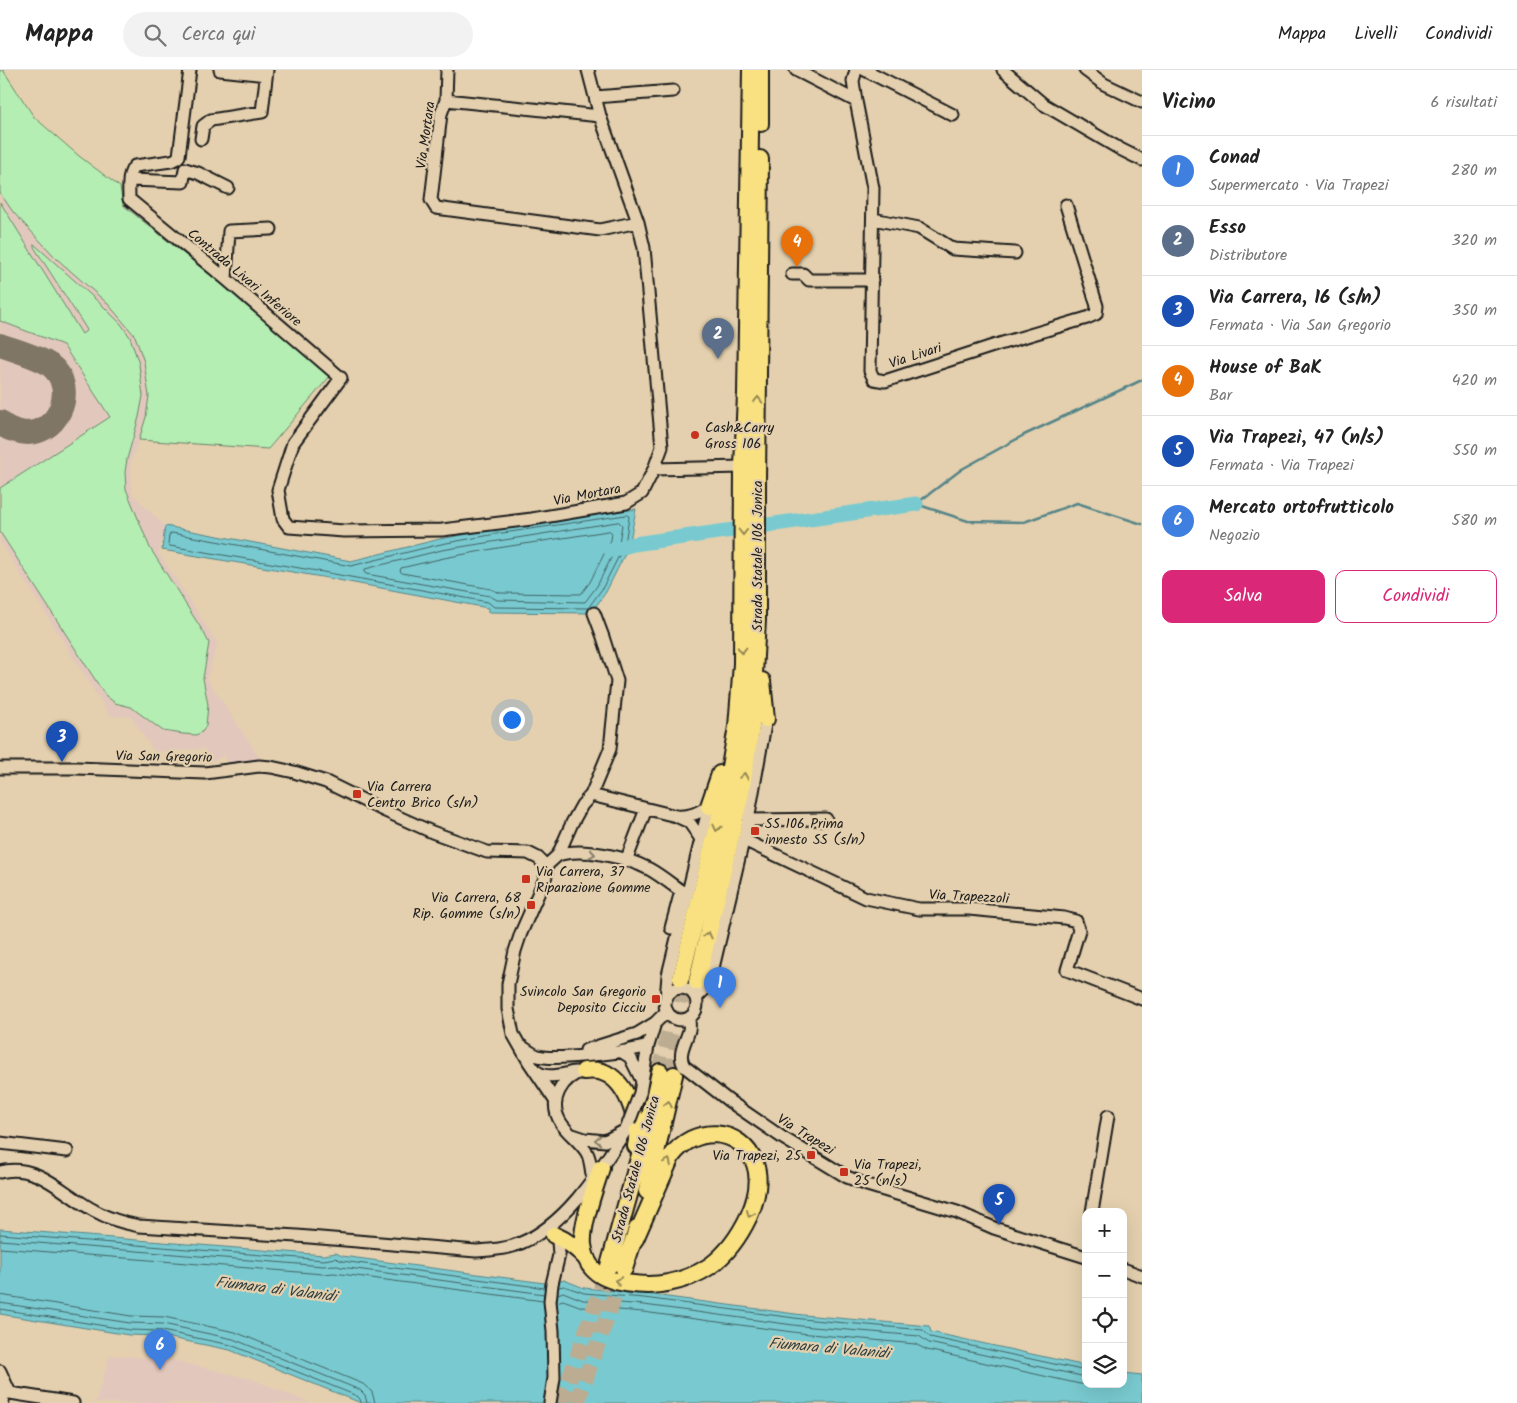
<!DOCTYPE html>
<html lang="it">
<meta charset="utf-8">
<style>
body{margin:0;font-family:Kalam,sans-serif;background:#f2f2f2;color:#222}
.controls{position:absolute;right:15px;bottom:15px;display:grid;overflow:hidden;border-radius:10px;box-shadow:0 5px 20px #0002}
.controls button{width:45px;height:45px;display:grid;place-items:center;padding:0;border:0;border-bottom:1px solid #e0e0e0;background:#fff;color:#222;font:25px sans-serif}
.you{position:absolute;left:511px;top:649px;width:18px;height:18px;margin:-12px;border:4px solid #fff;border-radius:50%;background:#1a73e8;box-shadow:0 0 0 8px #1a73e833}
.badge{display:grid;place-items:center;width:32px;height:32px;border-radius:50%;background:#db2777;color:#fff;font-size:16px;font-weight:700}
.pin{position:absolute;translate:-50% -41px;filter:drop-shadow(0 1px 2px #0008)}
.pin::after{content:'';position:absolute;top:26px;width:18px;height:15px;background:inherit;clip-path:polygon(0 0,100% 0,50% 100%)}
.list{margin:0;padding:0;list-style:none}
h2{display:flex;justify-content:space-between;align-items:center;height:65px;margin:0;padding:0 20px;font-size:21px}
h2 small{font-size:16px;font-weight:400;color:#767676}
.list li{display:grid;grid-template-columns:32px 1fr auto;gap:15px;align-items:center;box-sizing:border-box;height:70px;padding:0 20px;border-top:1px solid #e0e0e0}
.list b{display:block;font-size:19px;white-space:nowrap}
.list p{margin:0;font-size:16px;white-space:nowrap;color:#767676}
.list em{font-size:16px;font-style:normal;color:#767676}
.actions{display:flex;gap:10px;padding:15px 20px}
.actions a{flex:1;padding:11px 0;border:1px solid #db2777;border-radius:10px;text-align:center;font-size:18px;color:#db2777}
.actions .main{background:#db2777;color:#fff}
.icon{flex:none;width:28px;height:28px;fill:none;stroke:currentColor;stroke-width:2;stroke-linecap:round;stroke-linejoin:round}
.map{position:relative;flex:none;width:1142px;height:1333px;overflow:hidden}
header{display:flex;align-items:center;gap:30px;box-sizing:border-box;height:70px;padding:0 25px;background:#fff;border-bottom:1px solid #e0e0e0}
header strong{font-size:24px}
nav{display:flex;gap:28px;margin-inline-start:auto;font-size:18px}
.search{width:350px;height:45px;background:#f2f2f2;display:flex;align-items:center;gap:12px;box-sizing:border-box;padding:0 18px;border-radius:28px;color:#767676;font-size:19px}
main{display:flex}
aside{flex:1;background:#fff}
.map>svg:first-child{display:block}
</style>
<header>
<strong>Mappa</strong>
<div class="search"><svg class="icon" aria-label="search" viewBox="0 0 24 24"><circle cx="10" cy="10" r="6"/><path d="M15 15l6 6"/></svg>Cerca qui</div>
<nav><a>Mappa</a><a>Livelli</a><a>Condividi</a></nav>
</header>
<main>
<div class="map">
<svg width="1142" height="1333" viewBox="0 0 1142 1333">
<rect width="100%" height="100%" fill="#e4d0ae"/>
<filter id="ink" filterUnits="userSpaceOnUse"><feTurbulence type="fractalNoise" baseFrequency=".02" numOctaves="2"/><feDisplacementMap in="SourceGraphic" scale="10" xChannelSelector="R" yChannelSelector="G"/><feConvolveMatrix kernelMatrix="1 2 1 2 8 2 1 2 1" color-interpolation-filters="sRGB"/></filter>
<g filter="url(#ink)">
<path fill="#e2c8bc" d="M0,0h3l31,47 45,39 41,31 3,18 18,10 190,160 -63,74 -129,-9 -8,23 1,30 33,33 -6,27 59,91 -11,34 54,82 -32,5 -5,-10 -10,6h-3l-7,-12 -50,3 -23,-35 -21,-1 -108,-171 -2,-1z
M110,1285l64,5 81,20 55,23h-215z"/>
<path fill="#b4eeb3" stroke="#688568" d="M0,0h3l31,47 45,39 41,31 3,18 132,106 76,64 -63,74 -129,-9 7,-23 3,-21 -5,-34 -9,-26 -27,-32 -51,-45 -44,-47 -13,-19z
M0,132l82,132 5,-4 -53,-83v-3l70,63 17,17 9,13 9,27 4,32 -4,21 -12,42 -2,13 1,17 24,59 54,85 5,10 -6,35 5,27 -2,21 -4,6 -6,3 -13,-1 -20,-3 -32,-24 -16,-4 -10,-8 -105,-163v-44l110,-71 -47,-72 -63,-24z"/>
<path fill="#79cad0" stroke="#548488" d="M636,439l-7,37 -23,46 -15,21 -103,-1v-4l-166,-31 -160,-27 3,-24 186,35 89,-22 55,-10z
M0,1159l324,26 12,-2 6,3 210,28 12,-4 20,8 61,6 158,21 126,11 2,6 155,34v18h37v-11l19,2v28h-781l-131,-53 -69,-14 -32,-1 -129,-21z"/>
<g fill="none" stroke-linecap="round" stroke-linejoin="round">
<path stroke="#416264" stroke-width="1" d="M626,445h2l1,2 -4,27 -23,45 -14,19 -94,-1 -6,-5 -165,-30 -153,-26 -2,-2 1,-9 3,-2 179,33 90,-22 55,-10z
M619,452l3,3 -3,17 -22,44 -12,16 -88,-2 -7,-4 -124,-22 -2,-2 1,-3 77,-19z
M610,461l2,2 -1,7 -21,42 -9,12 -81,-1 -9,-4 -89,-16 -2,-2 1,-3 43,-10 54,-10z
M0,1164l324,26 11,-2 7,3 203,27
M0,1170l323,26 11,-1 7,2 203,27
M0,1178l323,26 11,-1 209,28
M559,1217l5,-1 20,7 60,5 158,21 121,11 7,7 156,34
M558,1224l5,-2 20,8 61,5 157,21 118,10 10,7 157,34
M0,1225l131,21 33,1 71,15 128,52 9,8 3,11
M557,1232l6,-2 19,7 61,5 157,21 115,11 12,6 153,34h8
M0,1233l130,20 33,1 70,15 127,51 5,5 2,8
M0,1239l130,21 32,1 69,14 126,51 3,3 1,4"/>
<path stroke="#548488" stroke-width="2.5" d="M916,434l46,-35 62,-34 118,-55
M916,434l52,17 56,1 53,-19 65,21"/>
<path stroke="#79cad0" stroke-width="15" d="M611,480l23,-6 282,-40"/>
<path stroke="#807665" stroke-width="24" d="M0,275c14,5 39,12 50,20 30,23 7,75 -30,67 -8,-2 -15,-4 -20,-10"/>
<path stroke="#bcac91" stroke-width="16" stroke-dasharray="16 8" stroke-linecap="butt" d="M660,1002l21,-94
M674,1005l23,-93
M561,1333l48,-137
M577,1333l47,-134"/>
<defs>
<path id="minor" d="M190,0l-11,86 -3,3 -5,2 -36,5c-8,7 -6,23 -6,33l97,80 115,99 -48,65 -15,47 5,29 6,8 55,4 98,-1 90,-11 94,-16 16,-10 12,-24 8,-22 -18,-199 -6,-26 -38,-106 -12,-46
M220,0l46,5
M447,0l-1,30 -5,14 -10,86 5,8 164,22 38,-8
M796,0l60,31 17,87 -3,183 4,8 11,2 111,-36 91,-27 9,-4 1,-8 -31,-101
M865,0l88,45
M1003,0l40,34 77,45 22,11
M1085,0l19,14 38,18
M595,27l78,-6
M446,30l154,16
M856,31l-3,-20 3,-11
M201,69l2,-13 8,-6 51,-8 5,-42
M130,110l53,2 2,-13 13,4 30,15
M873,149l46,9 34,21 62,4
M792,204h11l6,6h63
M226,209l3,-48 42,-2
M654,399l89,-2
M0,698h77l128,5 54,-7 12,1 23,5 32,10 59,29 47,21 55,20 41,1 10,5 8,8v10l-25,57 -6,18 -7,33v25l5,25 16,28 27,40
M591,725l85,21c14,1 22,-3 33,-10
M678,747l11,5 12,17
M748,750l78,-1
M744,770l122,58 53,11h50l95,9 12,3 3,9 -12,40 75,29
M558,785c24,-8 68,2 91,14 11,6 22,15 32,22l-10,37
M626,791l20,-52
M546,796l12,-11 14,-32 10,-18 9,-10 19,-46 7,-68 -14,-44 -9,-24
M665 934a16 16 0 1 1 32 0a16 16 0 1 1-32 0Z
M696,928l13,-13 39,-165 18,-101
M666,929l2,-24 41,-169
M689,948c0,4 1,8 0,12 -3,12 -12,24 -5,36l45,35 54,37 64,39 20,8 90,27 37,16 92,29
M521,976c5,3 11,8 17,10 17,5 91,-4 110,-10
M586,980l51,-16 18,-11 12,-12
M622,982l8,5 12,24
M536,1001c11,9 26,3 39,1
M584,1001c-22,6 -37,30 -23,52 7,11 19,18 26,30 4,7 4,18 6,27
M640,1023l8,-47 7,-23
M573,1065l12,4 20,2 19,-10
M0,1073l67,8
M0,1102c38,-10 64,23 95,39 14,8 28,12 44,15l158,10 179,15c15,-1 31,-2 45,-8 46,-19 78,-72 105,-113l3,-8
M1092,1142l16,-96
M1123,1199l19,7
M0,1301l10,22 63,10
M3,1333v-23
M550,1333l4,-25 -1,-47 -3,-30 2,-17 7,-29 -1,-14 -5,-8"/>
<path id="major" d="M761,54v-54"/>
<path id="highway" d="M762,611l4,38
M709,736l11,-32
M681,908l44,-183 12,-68 5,-63 1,-197 3,-73 5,-324
M697,912l44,-190 10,-65 6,-107v-137l3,-324
M584,1001c8,-1 16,-1 23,3 21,11 34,50 29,72
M601,1098c-6,20 -20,57 -18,77 1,7 4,18 10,24 15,16 55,18 75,14 15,-3 30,-9 42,-17 18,-13 30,-31 39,-50 7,-16 12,-35 6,-52 -14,-38 -62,-39 -84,-7l-36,82
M647,1121l27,-116
M554,1165c14,6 23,13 33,24
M609,1196l38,-136 13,-58
M624,1199l13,-40"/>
</defs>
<use href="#minor" stroke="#1c1c1c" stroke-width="15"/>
<use href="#major" stroke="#1c1c1c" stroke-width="18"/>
<use href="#highway" stroke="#1c1c1c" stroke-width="20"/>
<use href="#minor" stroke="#e4d0ae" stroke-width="11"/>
<use href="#major" stroke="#f9e181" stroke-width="14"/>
<use href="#highway" stroke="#f9e181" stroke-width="16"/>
<defs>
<path id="minor-bridge" d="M629,1052l11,-29"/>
</defs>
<use href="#minor-bridge" stroke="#1c1c1c" stroke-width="15" stroke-linecap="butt"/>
<use href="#minor-bridge" stroke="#e4d0ae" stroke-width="11"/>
</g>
<defs><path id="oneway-chevron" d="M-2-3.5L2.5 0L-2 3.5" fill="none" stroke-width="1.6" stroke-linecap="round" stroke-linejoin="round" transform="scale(1.25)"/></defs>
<g stroke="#968854">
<use href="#oneway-chevron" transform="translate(758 330) rotate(-89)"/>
<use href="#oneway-chevron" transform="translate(743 462) rotate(90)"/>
<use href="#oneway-chevron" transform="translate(742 580) rotate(91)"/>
<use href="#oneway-chevron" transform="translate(744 706) rotate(-81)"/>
<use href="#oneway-chevron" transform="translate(717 758) rotate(103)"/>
<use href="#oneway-chevron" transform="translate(708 865) rotate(-77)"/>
<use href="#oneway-chevron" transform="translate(668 1034) rotate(-78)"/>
<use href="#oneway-chevron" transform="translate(668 1092) rotate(-64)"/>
<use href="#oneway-chevron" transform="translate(750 1144) rotate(113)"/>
<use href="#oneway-chevron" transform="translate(618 1211) rotate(-167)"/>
</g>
<g stroke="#8a7f6c">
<use href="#oneway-chevron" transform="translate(592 784) rotate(8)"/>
<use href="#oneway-chevron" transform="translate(598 1070) rotate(-179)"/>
</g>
</g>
<g fill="#c8321e" stroke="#e4d0ae" stroke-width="2">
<circle cx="695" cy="365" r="5"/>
<rect x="352" y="719" width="10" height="10" rx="2.5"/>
<rect x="750" y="756" width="10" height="10" rx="2.5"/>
<rect x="521" y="804" width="10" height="10" rx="2.5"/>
<rect x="526" y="830" width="10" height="10" rx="2.5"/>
<rect x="651" y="924" width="10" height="10" rx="2.5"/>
<rect x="806" y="1080" width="10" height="10" rx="2.5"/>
<rect x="839" y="1097" width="10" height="10" rx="2.5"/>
</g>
<g text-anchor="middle" stroke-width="4.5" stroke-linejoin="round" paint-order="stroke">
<g font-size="14" fill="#1c1c1c" stroke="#e4d0ae">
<text transform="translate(425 65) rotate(-82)" y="5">Via Mortara</text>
<text transform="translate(245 207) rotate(40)" y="5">Contrada Livari Inferiore</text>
<text transform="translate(915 285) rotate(-18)" y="5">Via Livari</text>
<text transform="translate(587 424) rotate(-11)" y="5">Via Mortara</text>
<text transform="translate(757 486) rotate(-90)" y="5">Strada Statale 106 Jonica</text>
<text transform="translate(164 686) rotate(1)" y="5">Via San Gregorio</text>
<text transform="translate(969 826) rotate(3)" y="5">Via Trapezzoli</text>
<text transform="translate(806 1064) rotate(32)" y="5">Via Trapezi</text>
<text transform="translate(635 1099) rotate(-75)" y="5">Strada Statale 106 Jonica</text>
</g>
<g font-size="14" fill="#1c1c1c" stroke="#e4d0ae" text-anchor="start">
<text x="705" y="362">Cash&amp;Carry<tspan x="705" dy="16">Gross 106</tspan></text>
<text x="367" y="721">Via Carrera<tspan x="367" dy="16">Centro Brico (s/n)</tspan></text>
<text x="765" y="758">SS 106 Prima<tspan x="765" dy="16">innesto SS (s/n)</tspan></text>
<text x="536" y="806">Via Carrera, 37<tspan x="536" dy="16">Riparazione Gomme</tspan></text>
<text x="521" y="832" text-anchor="end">Via Carrera, 68<tspan x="521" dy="16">Rip. Gomme (s/n)</tspan></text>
<text x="646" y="926" text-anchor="end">Svincolo San Gregorio<tspan x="646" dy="16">Deposito Cicciu</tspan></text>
<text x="801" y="1090" text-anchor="end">Via Trapezi, 25</text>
<text x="854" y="1099">Via Trapezi,<tspan x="854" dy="16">25 (n/s)</tspan></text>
</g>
<g font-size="15" font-style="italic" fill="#2f3f40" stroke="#e4d0ae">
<text transform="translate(276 1219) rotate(7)" y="5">Fiumara di Valanidi</text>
<text transform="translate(829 1278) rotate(5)" y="5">Fiumara di Valanidi</text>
</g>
</g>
</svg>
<div class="controls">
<button>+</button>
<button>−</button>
<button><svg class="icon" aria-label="locate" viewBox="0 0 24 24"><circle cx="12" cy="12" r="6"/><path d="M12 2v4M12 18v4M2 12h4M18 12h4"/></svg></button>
<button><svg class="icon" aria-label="layers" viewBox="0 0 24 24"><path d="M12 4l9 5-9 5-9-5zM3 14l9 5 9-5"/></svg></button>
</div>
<div class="you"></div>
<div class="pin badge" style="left:720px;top:938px;background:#3f7fe0">1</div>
<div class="pin badge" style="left:718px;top:289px;background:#5c6f8a">2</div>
<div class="pin badge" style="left:62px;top:692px;background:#1a4fb4">3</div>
<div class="pin badge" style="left:797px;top:197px;background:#e8710a">4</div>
<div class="pin badge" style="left:999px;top:1155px;background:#1a4fb4">5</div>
<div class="pin badge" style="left:160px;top:1300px;background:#3f7fe0">6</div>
</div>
<aside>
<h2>Vicino<small>6 risultati</small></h2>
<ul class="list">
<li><span class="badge" style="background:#3f7fe0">1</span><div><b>Conad</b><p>Supermercato · Via Trapezi</p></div><em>280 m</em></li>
<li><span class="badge" style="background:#5c6f8a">2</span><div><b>Esso</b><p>Distributore</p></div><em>320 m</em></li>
<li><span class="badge" style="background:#1a4fb4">3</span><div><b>Via Carrera, 16 (s/n)</b><p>Fermata · Via San Gregorio</p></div><em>350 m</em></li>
<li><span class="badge" style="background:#e8710a">4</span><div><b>House of BaK</b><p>Bar</p></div><em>420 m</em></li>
<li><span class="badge" style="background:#1a4fb4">5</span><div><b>Via Trapezi, 47 (n/s)</b><p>Fermata · Via Trapezi</p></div><em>550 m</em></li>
<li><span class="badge" style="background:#3f7fe0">6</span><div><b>Mercato ortofrutticolo</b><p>Negozio</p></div><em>580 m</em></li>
</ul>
<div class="actions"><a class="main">Salva</a><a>Condividi</a></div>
</aside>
</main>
